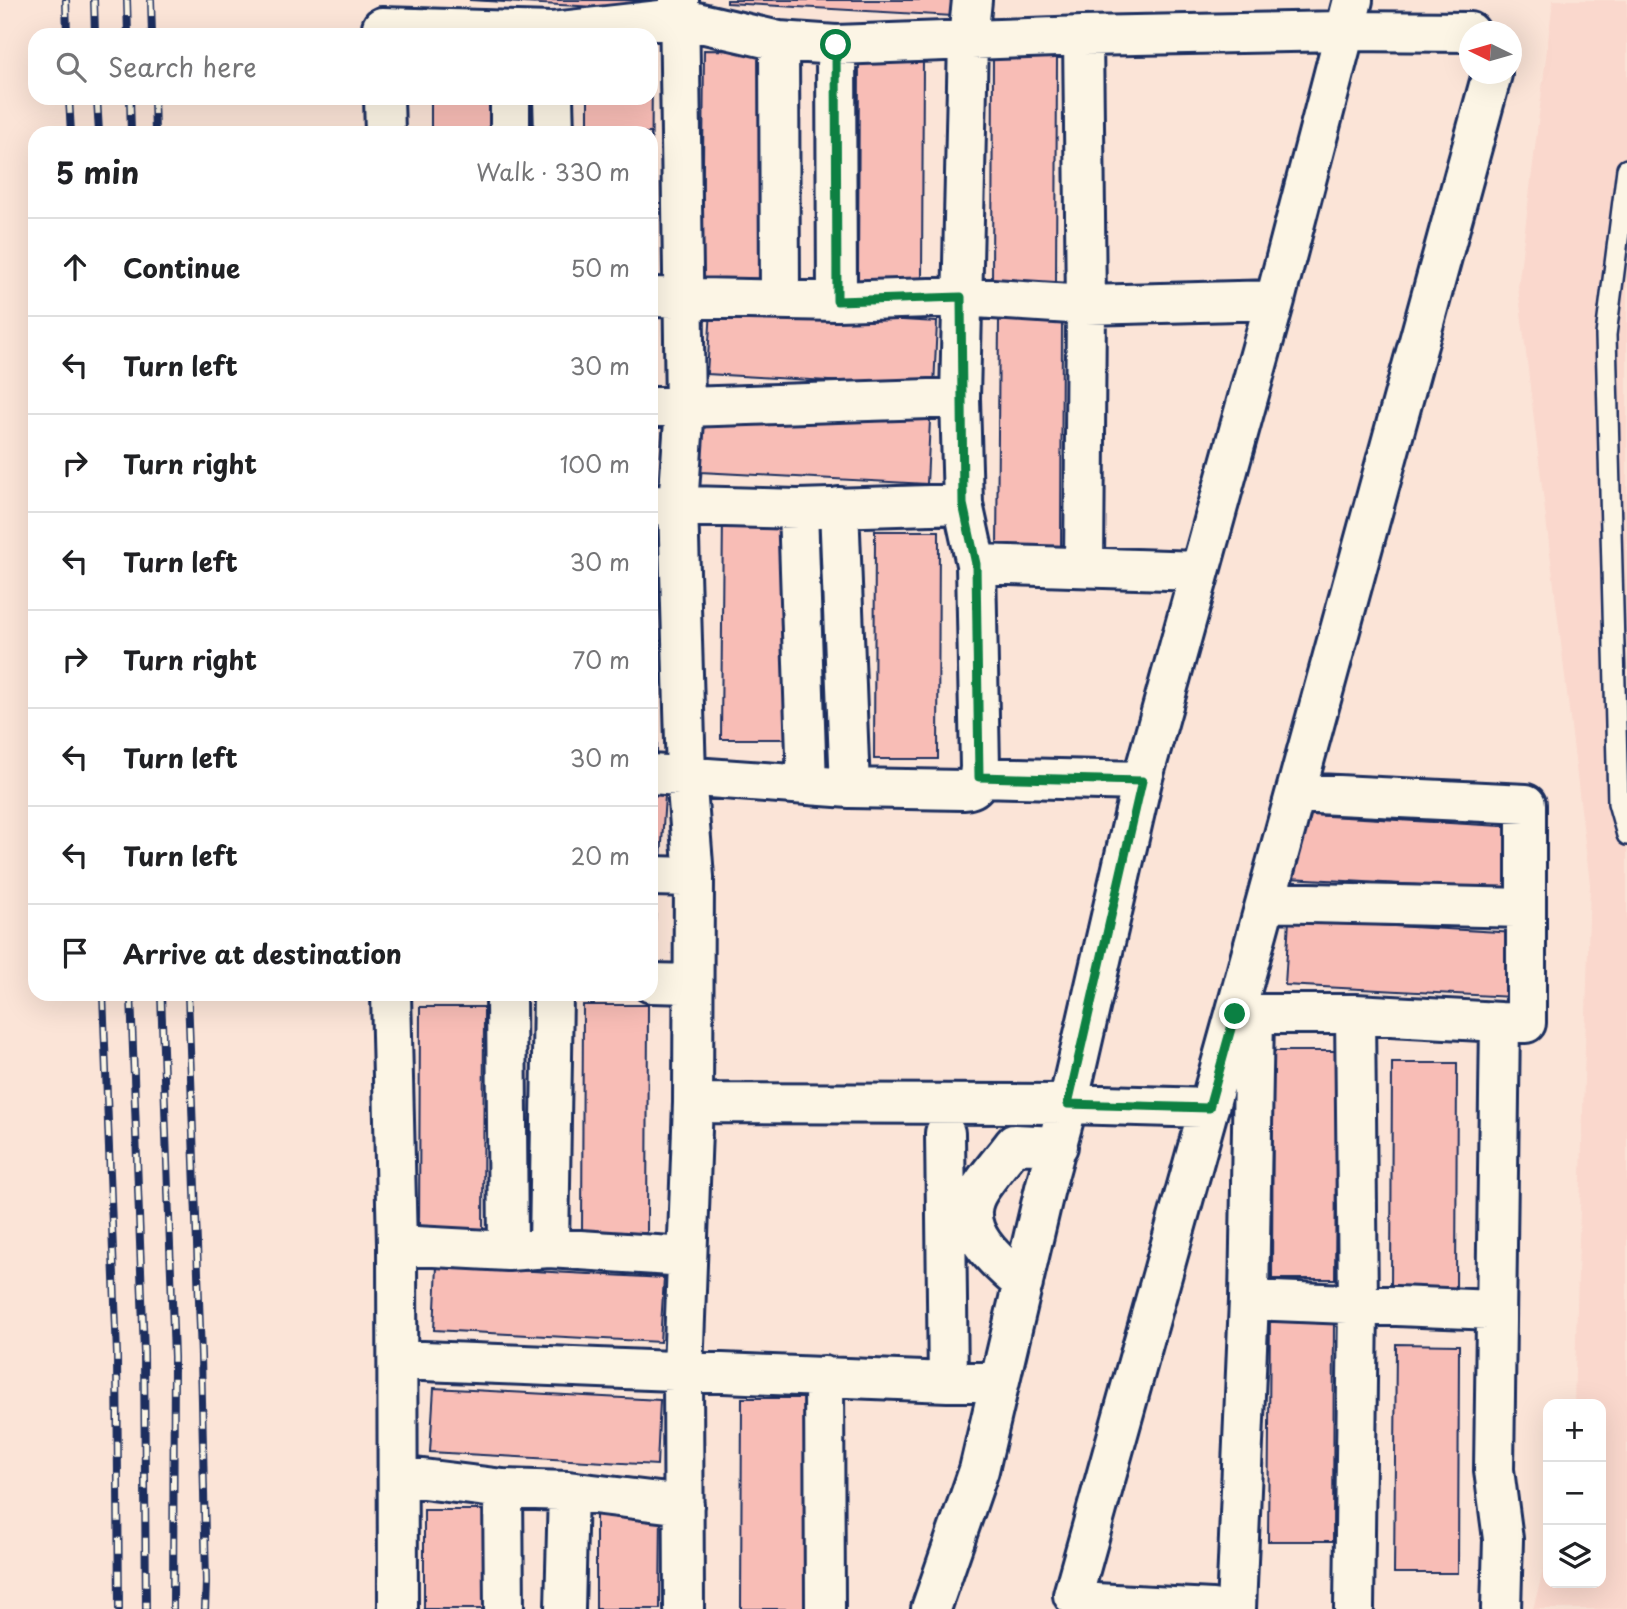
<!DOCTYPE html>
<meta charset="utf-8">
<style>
body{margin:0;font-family:"Playpen Sans",sans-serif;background:#f6f6f6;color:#202124}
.controls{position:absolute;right:21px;bottom:21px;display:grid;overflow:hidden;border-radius:14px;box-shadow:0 7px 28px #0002}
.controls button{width:63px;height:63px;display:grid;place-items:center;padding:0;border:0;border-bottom:2px solid #e0e0e0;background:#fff;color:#202124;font:35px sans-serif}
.compass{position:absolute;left:1459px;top:21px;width:63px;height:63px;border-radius:50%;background:#fff;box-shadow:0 7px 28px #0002;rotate:275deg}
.stop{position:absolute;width:21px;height:21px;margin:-16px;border:5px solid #0b8043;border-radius:50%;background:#fff}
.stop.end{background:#0b8043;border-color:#fff;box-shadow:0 2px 7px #0008}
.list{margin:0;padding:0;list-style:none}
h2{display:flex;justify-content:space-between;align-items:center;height:91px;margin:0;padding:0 28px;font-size:30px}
h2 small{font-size:23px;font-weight:400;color:#757577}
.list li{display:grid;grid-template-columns:46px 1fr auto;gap:21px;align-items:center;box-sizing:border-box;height:98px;padding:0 28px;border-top:2px solid #e0e0e0}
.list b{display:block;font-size:26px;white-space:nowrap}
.list em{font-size:23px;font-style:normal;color:#757577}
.icon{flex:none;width:38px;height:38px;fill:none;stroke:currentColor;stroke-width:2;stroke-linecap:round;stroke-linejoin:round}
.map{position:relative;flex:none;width:1627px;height:1609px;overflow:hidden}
.search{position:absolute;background:#fff;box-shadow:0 7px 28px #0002;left:28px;top:28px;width:630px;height:77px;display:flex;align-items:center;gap:18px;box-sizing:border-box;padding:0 24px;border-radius:21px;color:#757577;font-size:26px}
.panel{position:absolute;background:#fff;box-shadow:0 7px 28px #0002;left:28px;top:126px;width:630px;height:875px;border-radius:21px}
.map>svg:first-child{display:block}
</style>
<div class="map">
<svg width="1627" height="1609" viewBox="0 0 1627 1609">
<rect width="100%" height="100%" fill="#fbe4d7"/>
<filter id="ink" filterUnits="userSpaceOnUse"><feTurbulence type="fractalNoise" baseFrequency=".0143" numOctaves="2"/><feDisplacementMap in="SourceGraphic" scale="14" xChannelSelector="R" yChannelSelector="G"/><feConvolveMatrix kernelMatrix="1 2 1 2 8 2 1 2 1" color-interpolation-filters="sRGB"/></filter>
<g filter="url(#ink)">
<path fill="#fad8cd" d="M1553,0h74v1609h-94l15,-56v30h53v-179h-27l16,-520 -72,-597z"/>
<path fill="#f8bdb6" stroke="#1b2f5e" stroke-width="2" d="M469,0h183v10z
M727,0h227l-1,16 -226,-13z
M651,43h1l-1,228v-138h-63v-35h63z
M704,50l63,1 -1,228 -64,-1z
M859,55h64l-1,228h-64z
M993,56h64l-1,229 -64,-1z
M431,98h64v35h-64z
M711,309l226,13 -3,65 -227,-13z
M999,320h63l-1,228h-64z
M704,407l226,13 -3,64 -227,-12z
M723,511h64l-1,228h-65z
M651,527h7l-1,228h-6z
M875,531h64l-1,228h-64z
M651,795h14l-4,64h-10z
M1293,814l226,13 -3,63 -227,-12z
M651,900h5l-3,65h-2z
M1289,920l227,13 -4,64 -227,-12z
M583,1005h65l-1,228h-65z
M420,1007h64l-1,229 -64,-1z
M1273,1051h64l-2,228h-63z
M1392,1063h65l-1,228h-65z
M437,1266l227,12 -4,64 -226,-12z
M1270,1313h64l-1,228h-65z
M1396,1344l63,1 -1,228h-64z
M434,1388l226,12 -3,65 -227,-13z
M742,1398h64l-1,211h-64z
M596,1509h65l-1,100h-64z
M424,1510h65l-1,99h-64z"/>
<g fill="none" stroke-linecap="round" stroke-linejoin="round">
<defs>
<path id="lane" d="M1627,169l-21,166 12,468 9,32"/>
<path id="street" d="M679,0l6,407 -7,98 8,270 8,102 -1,226 -10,268 1,238
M382,27l170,5 127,-14 100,23 57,4 247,-9 261,-5 126,1
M1083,36l3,269 -2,262
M779,41l1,258
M836,45l1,256
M384,98l1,35
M553,98l1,35
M510,133v-35
M651,297l186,4 124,-4 125,8 189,-5
M651,407h34l275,-9
M651,505l147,4 165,-5
M839,507l11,281
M798,509l9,276
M976,564l224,7
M651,774l199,14 113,2c15,-1 15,-8 17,-22l-4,-204 -13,-60 -3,-106 8,-358 4,-40
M979,777l163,4
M1296,793l230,11v219l-26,-1
M651,876l43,1
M1266,902l260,6
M651,983l41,1
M391,994l6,251 1,364
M506,994l2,257
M1235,1014h120l145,8 -6,448 9,69 -2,70
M693,1103l375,1 141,4
M945,1133l3,249
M397,1245l111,6 41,-3 138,9
M549,1248l4,-254
M1023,1284c-23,-20 -63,-51 -48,-86 6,-15 29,-40 39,-54l44,2
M1249,1300l245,10
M398,1360l550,22h51
M824,1376l1,233
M399,1476l104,13 65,2 116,14
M503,1489l1,120
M1095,1603l-22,-8 162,-581 257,-940
M565,1609l3,-118
M931,1609l48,-139 66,-282 23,-84 74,-323 133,-481 78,-300
M1095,1609v-6l117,6
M1236,1609l13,-309 5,-285
M1354,1609l4,-304 -3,-291"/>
</defs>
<use href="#lane" stroke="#1b2f5e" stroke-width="24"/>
<use href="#street" stroke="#1b2f5e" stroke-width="44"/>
<use href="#lane" stroke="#fcf5e5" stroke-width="19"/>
<use href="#street" stroke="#fcf5e5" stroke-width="38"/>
<defs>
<path id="rail" d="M66,0l1,35
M94,0l1,35
M127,0l1,35
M151,0l1,35
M69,98l2,35
M97,98l2,35
M130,98l1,35
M154,98l1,35
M103,994l14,360 2,255
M131,994l13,359 2,256
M161,994l13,363 -1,252
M188,994l13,362 5,226 -1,27"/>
</defs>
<use href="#rail" stroke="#1b2f5e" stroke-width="8"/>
<use href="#rail" stroke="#fcf5e5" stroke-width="5" stroke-dasharray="16" stroke-linecap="butt"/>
</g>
</g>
<g fill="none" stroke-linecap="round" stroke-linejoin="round" filter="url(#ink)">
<path stroke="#0b8043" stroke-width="9" d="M836,45l1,256 124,-4 2,207 13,60 3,213 163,4 -74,323 141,4 26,-94"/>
</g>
</svg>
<div class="controls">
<button>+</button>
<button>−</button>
<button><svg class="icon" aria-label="layers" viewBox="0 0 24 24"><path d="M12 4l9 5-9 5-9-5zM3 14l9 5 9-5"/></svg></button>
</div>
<svg class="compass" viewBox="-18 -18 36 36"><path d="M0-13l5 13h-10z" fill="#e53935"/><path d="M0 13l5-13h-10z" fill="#757577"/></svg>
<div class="stop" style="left:836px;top:45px"></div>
<div class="stop end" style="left:1235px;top:1014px"></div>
<div class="search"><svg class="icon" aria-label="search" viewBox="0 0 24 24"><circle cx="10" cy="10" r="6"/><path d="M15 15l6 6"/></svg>Search here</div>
<section class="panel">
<h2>5 min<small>Walk · 330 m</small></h2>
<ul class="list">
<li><svg class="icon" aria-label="ahead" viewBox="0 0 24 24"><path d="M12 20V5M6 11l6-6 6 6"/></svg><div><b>Continue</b></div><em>50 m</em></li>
<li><svg class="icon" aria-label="left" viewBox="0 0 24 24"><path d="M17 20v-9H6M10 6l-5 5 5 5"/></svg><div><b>Turn left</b></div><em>30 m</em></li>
<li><svg class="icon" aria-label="right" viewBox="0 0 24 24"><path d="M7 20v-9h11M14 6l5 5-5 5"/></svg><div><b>Turn right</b></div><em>100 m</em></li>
<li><svg class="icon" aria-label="left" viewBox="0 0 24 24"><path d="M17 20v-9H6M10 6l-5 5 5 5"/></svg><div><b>Turn left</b></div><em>30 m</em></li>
<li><svg class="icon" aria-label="right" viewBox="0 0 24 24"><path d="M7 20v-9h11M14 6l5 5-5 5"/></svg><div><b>Turn right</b></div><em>70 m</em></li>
<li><svg class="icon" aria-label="left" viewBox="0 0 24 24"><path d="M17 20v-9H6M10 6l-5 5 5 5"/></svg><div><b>Turn left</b></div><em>30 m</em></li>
<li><svg class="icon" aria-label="left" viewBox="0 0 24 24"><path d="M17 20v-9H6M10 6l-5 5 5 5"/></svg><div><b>Turn left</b></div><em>20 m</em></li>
<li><svg class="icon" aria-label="arrive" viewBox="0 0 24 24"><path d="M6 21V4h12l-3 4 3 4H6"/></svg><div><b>Arrive at destination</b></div></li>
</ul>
</section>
</div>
